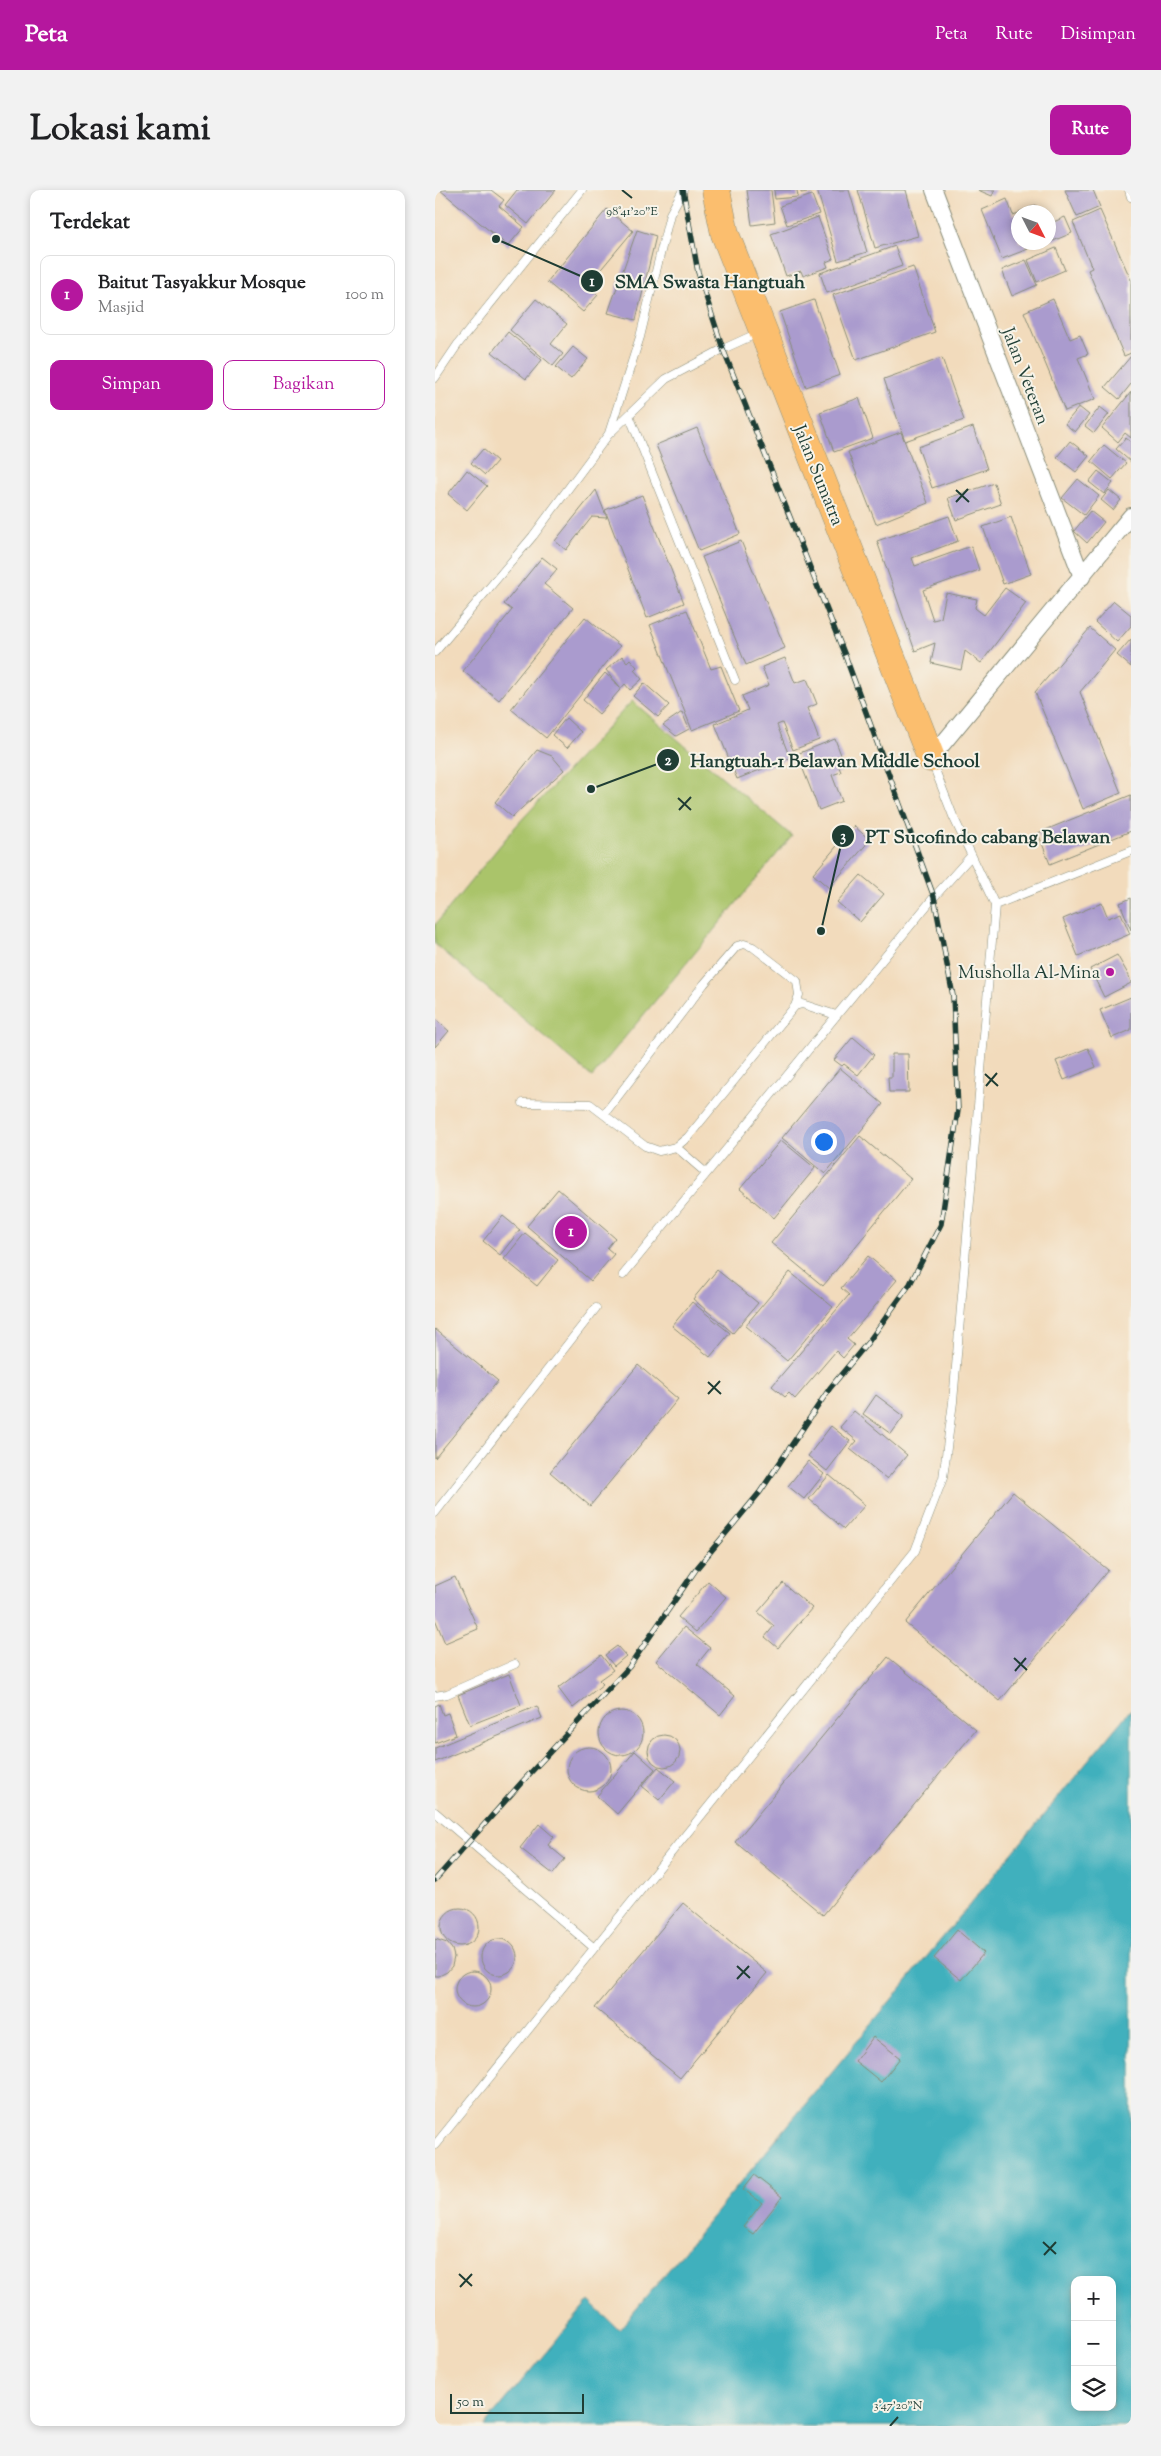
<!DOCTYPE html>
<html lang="id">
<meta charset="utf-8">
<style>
body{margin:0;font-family:"Sorts Mill Goudy",serif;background:#f2f2f2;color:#202124}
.controls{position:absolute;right:15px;bottom:15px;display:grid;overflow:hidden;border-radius:10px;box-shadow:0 2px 8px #0003}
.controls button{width:45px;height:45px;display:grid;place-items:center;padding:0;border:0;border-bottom:1px solid #e0e0e0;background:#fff;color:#202124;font:25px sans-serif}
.compass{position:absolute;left:576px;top:15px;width:45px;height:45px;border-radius:50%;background:#fff;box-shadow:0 2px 8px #0003;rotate:132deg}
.scale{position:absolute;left:15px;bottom:12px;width:134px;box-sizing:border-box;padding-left:5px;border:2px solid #1f3d34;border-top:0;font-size:14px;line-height:18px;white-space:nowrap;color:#1f3d34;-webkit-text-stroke:4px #f7f3e8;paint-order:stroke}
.you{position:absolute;left:388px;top:951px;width:18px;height:18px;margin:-12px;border:4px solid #fff;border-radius:50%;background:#1a73e8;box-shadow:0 0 0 8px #1a73e833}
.badge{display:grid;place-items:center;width:32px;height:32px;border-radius:50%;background:#b5179e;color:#fff;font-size:16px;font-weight:700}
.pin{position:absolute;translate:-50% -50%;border:2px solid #fff;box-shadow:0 1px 5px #0006}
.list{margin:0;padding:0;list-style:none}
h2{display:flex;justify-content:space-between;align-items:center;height:65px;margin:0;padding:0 20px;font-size:21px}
h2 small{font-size:16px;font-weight:400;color:#757577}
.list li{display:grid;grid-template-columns:32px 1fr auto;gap:15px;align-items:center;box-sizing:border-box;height:80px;margin:0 10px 10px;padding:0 10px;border:1px solid #e0e0e0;border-radius:10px}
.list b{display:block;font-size:19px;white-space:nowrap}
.list p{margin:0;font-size:16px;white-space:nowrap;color:#757577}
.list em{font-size:16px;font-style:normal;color:#757577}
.actions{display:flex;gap:10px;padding:15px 20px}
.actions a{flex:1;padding:11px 0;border:1px solid #b5179e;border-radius:10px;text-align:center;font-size:18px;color:#b5179e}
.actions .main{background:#b5179e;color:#fff}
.icon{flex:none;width:28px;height:28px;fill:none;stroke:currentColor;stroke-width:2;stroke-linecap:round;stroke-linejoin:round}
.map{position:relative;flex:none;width:696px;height:2236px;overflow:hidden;border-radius:10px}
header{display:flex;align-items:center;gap:30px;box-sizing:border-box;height:70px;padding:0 25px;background:#b5179e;color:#fff}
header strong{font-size:24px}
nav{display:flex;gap:28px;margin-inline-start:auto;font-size:18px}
.intro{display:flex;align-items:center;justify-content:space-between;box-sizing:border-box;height:120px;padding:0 30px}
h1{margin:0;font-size:35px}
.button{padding:12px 22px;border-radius:10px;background:#b5179e;color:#fff;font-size:18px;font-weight:700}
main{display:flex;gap:30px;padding:0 30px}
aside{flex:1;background:#fff;border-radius:10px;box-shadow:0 2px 8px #0003}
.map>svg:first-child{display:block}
</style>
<header>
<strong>Peta</strong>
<nav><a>Peta</a><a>Rute</a><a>Disimpan</a></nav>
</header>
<div class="intro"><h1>Lokasi kami</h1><a class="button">Rute</a></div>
<main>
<aside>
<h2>Terdekat<small></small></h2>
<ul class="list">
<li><span class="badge">1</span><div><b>Baitut Tasyakkur Mosque</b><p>Masjid</p></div><em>100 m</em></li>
</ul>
<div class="actions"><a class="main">Simpan</a><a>Bagikan</a></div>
</aside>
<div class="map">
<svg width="696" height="2236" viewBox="0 0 696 2236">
<rect width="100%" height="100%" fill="#f7f3e8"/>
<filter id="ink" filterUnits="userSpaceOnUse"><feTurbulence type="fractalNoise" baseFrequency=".02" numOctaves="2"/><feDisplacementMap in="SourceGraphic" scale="10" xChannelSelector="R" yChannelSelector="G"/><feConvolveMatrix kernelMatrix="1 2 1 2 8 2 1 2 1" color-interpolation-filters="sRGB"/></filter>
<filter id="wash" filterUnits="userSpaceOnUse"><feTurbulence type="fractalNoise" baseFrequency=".0096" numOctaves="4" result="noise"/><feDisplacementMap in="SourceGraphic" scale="20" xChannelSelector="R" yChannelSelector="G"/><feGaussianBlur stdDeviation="1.12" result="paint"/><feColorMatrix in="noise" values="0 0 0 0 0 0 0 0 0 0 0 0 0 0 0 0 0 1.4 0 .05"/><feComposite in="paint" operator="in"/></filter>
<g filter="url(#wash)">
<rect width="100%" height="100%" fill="#f2dbbc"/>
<path fill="#aac46a" stroke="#64804f" d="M197,511l160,135 -200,241 -157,-133v-19l81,-99z"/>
<path fill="#41b0bd" stroke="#307678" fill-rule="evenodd" d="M696,1519v717h-647l105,-125 30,29zM640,2090h37v127h-37z"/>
<g id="blocks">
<path fill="#aa9bce" d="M5,0h51l13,10 -5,6 25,21 -16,19z
M82,0h39l-28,34 -23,-19z
M312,0h24l4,32 -23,3z
M339,0h23l1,7 -23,2z
M366,0h14v1l-14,2z
M382,0h32l18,62 -29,9z
M423,0h48l12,46 -43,12z
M543,0h17l-3,6z
M630,0h28l7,17 -23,10z
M377,5l7,19 -32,11 -7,-19z
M572,9l6,16 6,-2v29h6l3,7 -26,10 -20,-49z
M601,15l3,7h-20z
M172,19l26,22 -46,55 11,9 -15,17 -36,-30z
M665,20l31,70v73l-7,3 -36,-86 4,-2 -19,-46z
M383,27l15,42 -7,3 2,5 -25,9 -2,-5 -15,5 -15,-42z
M630,27l7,16 -19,8 -4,-17z
M202,40l19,6 -20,84 -28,-7z
M460,56l7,20 -75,27 -7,-20z
M621,58l9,22 -28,12 -9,-22z
M591,70l11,25 -25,11 -10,-26z
M478,77l22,65 -79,28 -23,-65z
M101,109l31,25 -16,20 12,10 -10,12 -43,-36z
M618,109l17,40 10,-4 8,19 -10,4 17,41 -30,12 -41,-99z
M379,110l26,75 -34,12 -26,-75z
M73,142l34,28 -16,19 -34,-27z
M138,157l15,12 -17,20 -15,-12z
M696,166v28l-12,15 -14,-12z
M507,168l22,62 -59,21 -21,-62z
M696,202v46l-6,-5 -7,9 -16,-14z
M424,208l14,40 -39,14 -14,-40z
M644,217l10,8 -14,17 -10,-8z
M665,217l9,7 -15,19 -9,-7z
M538,237l14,42 -55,19 -14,-41z
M262,238l43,106 -41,17 -43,-106z
M466,242l27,71 -52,21 -28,-72z
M691,248l5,4v20l-15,-13z
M635,251l19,15 -13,16 -19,-15z
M669,255l22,18 -14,16 -21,-18z
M48,259l14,12 -12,14 -14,-12z
M32,280l20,16 -20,24 -19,-16z
M663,281l15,12 -9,11 -15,-12z
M643,289l21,17 -15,19 -22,-17z
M559,293l7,21 -45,16 -8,-22z
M161,300l11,28 -15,-1 -26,33 -11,-9z
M674,300l12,10 -8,10 -12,-10z
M207,305l42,108 -37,15 -42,-108z
M655,321l14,11 -17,21 -13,-12z
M514,326l9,25 -46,17 3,8 56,-20 8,24 -56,20 10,30 8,-2 5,-25 31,6 -2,9 9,7 21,-27 21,15 -45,60 -16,-12 -4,19 -30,-7 4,-20 -20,8 -38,-110z
M576,327l20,57 -28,10 -20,-57z
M306,351l44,107 -39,17 -44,-108z
M107,367l15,12 -13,15 29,24 -74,92 -36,-29 49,-61 -8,-6z
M679,411l17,14v11l-14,16 -22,-20z
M252,420l24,59 10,-3 18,45 -47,19 -42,-105z
M150,427l35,29 -74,92 -35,-29z
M655,438l25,22 -35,42 41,101 -38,16 -48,-117z
M696,449v28l-14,-12z
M187,466l5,6 3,-3 7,8 -3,3 8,9 -12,11 -5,-6 -26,30 -16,-14 22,-27 16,15 -15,-18z
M350,468l10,25 12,-4 10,25 -10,4 12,32 -26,10 -11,-27 -5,2 13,33 -53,21 -22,-55 33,-14 -6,-14 27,-11 -7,-18z
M209,493l25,22 -11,12 -25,-21z
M247,522l7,17 -13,7 -13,-11z
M131,528l15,14 -14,16 -15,-13z
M400,549l8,21 -6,2 4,10 -9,3 10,26 -23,9 -22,-56z
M102,560l15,6 12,14 -52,47 -17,-15z
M696,605v36l-81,33 -12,-31z
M419,636l16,14 -41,48 -16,-14z
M426,685l23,19 -24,28 -23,-20z
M696,708v32l-11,-27z
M667,713l6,15 13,-5 9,21 -52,22 -15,-37z
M682,765l12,21 2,7 -27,14 -14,-28z
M696,807v33l-19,8 -12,-28z
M0,829l14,12 -14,16z
M418,847l21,18 -16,20 -14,-11 -2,2 -8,-6z
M653,858l8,19 -32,13 -8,-19z
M457,864h16l1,38h-20l-1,-15h4z
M405,878l43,36 -58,70 -43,-36z
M425,946l51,43 -88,107 -52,-43z
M346,950l34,28 -41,50 -34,-29z
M123,999l57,49 -8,10 7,6 -23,27 -64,-55z
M68,1026l17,14 -20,25 -17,-14z
M90,1043l33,27 -21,26 -33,-27z
M433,1066l29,24 -50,59 7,6 -11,13 -7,-7 -41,48 -6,-6 -4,4 -13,-11 77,-91 -8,-7z
M282,1080l41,33 -25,30 -40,-34z
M355,1082l43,35 -46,54 -42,-35z
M257,1112l38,31 -20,24 -38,-31z
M0,1139l63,52 -63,77z
M203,1175l40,34 -88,107 -40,-34z
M441,1205l28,21 -13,18 -28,-20z
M419,1221l53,44 -20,24 -37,-30 7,-8 -17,-14z
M396,1236l19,15 -23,30 -19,-15z
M373,1271l16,13 -20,25 -16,-13z
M394,1285l36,30 -21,24 -35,-30z
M578,1302l95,78 -108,131 -95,-78z
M20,1387l23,52 -33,14 -10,-24v-33z
M273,1391l18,16 -30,35 -18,-15z
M348,1393l29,25 -34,40 -13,-11 9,-11 -16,-14z
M249,1437l26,21 -13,16 38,32 -15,19 -64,-54z
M182,1456l9,10 -12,10 -9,-11z
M166,1465l12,15 -14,10 4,4 -30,24 -15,-20z
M453,1467l88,73 -153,185 -88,-73z
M74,1484l12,31 -51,20 -12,-30z
M4,1514l4,11 5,-2 8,22 -21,8v-37z
M102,1516l5,12 -107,44v-14z
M164 1543a22 22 0 1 1 44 0a22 22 0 1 1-44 0Z
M213 1561a16 16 0 1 1 32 0a16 16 0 1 1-32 0Z
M132 1579a22 22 0 1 1 44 0a22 22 0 1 1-44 0Z
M200,1561l20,18 -38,45 -20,-18z
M223,1577l17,14 -16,19 -17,-14z
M104,1634l15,13 -6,8 17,14 -12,15 -33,-26z
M248,1713l84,70 -87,105 -85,-70z
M6 1737a19 19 0 1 1 38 0a19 19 0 1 1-38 0Z
M522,1740l27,23 -23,27 -27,-22z
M0,1749l12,4 5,6 2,8 -2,9 -5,6 -8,4h-4z
M46 1767a18 18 0 1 1 36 0a18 18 0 1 1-36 0Z
M20 1799a18 18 0 1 1 36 0a18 18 0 1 1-36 0Z
M438,1847l27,21 -19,24 -26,-21z
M319,1985l28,22 -29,37 -10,-7 19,-24 -19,-14z"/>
</g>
</g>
<g filter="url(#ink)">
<use href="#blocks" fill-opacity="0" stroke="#888c78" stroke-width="1"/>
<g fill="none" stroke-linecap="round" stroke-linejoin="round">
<defs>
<path id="lane" d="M694,0l2,7
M0,188l23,-34 124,-154
M194,225l106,265
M174,243l31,-96 30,-123 13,-24
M0,462l98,-116 75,-101 58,-56 57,-30 35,-16
M560,715l136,-54
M88,913l67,1 55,42 14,5 17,-4 12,-10 107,-131 7,-2 34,11
M170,923l99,-129 33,-38 7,-2 9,3 44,34 2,14 -4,11
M241,957l30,26
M188,1085l311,-378 37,-41
M0,1323l161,-205
M0,1506l12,-2 68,-30
M0,1622l158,135
M0,1955l480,-594 28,-73 10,-76 42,-497 -42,-89 -21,-54"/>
<path id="street" d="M499,0l148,387
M496,568l200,-242"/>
<path id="highway" d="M281,0l9,44 206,524"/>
</defs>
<use href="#lane" stroke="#888c78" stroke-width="9"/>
<use href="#street" stroke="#888c78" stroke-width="18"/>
<use href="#highway" stroke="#888c78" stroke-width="29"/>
<use href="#lane" stroke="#fff" stroke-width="8"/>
<use href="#street" stroke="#fff" stroke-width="16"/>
<use href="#highway" stroke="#fbbe6e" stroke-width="28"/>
<defs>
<path id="rail" d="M0,1690l87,-98 107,-115 68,-99 63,-76 70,-104 39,-47 41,-57 31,-60 17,-114 -5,-114 -19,-99 -88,-239 -123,-309 -25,-77 -15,-82"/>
</defs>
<use href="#rail" stroke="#1f3d34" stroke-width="5.5"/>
<use href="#rail" stroke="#f7f3e8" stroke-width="4" stroke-dasharray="11" stroke-linecap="butt"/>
</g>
</g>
<path fill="none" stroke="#1f3d34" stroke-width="2" d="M187,0l10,8M521,300l13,12M521,312l12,-13M243,608l13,12M244,620l12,-13M550,884l13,12M551,896l11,-13M273,1192l13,12M273,1204l12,-13M579,1468l13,12M580,1481l11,-13M302,1776l13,12M302,1789l12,-13M608,2052l13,12M609,2065l12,-13M24,2084l13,12M25,2097l12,-13M455,2236l8,-9"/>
<circle fill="#b5179e" stroke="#f7f3e8" stroke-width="2" cx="675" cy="782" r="5"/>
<g text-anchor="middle" stroke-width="4" stroke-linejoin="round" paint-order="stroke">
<g font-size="18" fill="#1f3d34" stroke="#f7f3e8">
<text transform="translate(591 186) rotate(69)" y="6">Jalan Veteran</text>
<text transform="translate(384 285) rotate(68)" y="6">Jalan Sumatra</text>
</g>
<g font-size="18" fill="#1f3d34" stroke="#f7f3e8" text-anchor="end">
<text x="665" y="788">Musholla Al-Mina</text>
</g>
</g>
<g font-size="12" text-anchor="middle" fill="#1f3d34" stroke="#f7f3e8" stroke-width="4" stroke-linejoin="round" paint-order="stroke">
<text x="197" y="25">98°41'20"E</text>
<text x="463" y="2219">3°47'20"N</text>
</g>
<path fill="none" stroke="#1f3d34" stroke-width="2" d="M61 49L157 91M156 599L233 570M386 741L408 646"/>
<g fill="#1f3d34" stroke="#f7f3e8" stroke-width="2">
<circle cx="61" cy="49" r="5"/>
<circle cx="156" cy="599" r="5"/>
<circle cx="386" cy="741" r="5"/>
<circle cx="157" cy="91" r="12"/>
<circle cx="233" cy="570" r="12"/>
<circle cx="408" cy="646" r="12"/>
</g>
<g font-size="15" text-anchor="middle" font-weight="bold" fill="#fff">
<text x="157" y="96">1</text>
<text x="233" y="575">2</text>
<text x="408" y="651">3</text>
</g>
<g font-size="19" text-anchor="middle" font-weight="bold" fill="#1f3d34" stroke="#f7f3e8" stroke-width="4" stroke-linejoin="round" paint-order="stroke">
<text x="275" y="98">SMA Swasta Hangtuah</text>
<text x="400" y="577">Hangtuah-1 Belawan Middle School</text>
<text x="553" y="653">PT Sucofindo cabang Belawan</text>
</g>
</svg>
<div class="controls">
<button>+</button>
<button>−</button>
<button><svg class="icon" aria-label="layers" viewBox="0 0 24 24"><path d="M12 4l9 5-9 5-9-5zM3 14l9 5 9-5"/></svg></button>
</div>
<svg class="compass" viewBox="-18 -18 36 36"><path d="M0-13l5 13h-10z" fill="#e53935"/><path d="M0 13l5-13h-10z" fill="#757577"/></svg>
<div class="scale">50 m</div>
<div class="you"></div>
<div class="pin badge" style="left:136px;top:1042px">1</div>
</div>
</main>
